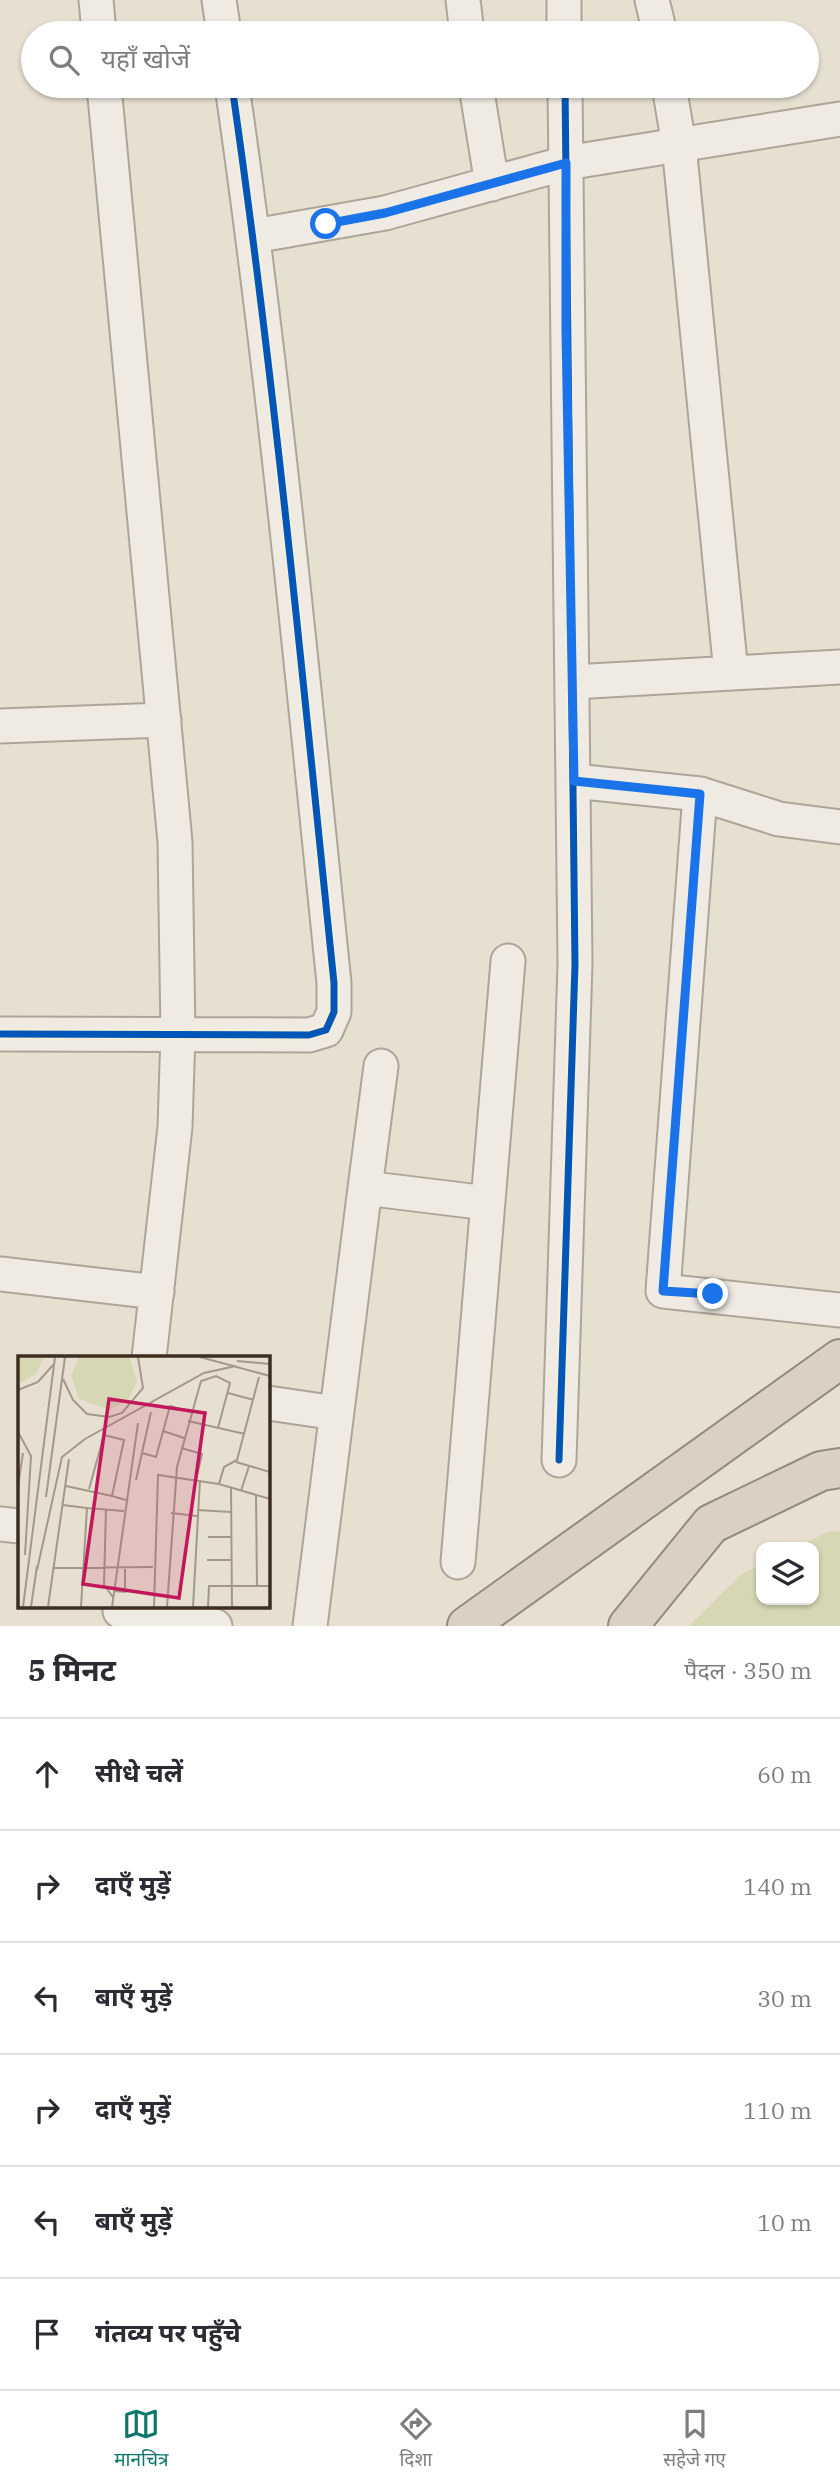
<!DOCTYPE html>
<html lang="hi">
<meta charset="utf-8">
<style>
body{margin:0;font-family:"IBM Plex Serif","Noto Sans Devanagari",serif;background:#f7f7f7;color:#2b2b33}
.controls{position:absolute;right:21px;bottom:21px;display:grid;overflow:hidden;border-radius:14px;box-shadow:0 2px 5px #0004}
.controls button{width:63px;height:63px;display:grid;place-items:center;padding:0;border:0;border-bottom:2px solid #e1e1e2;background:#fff;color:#2b2b33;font:35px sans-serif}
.stop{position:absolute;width:21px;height:21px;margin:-16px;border:5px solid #1a73e8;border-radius:50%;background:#fff}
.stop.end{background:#1a73e8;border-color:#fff;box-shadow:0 2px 7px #0008}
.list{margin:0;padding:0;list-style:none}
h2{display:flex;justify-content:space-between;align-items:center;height:91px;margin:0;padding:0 28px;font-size:30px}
h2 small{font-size:23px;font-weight:400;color:#7c7c81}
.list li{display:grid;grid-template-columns:46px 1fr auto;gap:21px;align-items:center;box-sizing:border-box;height:112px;padding:0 28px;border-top:2px solid #e1e1e2}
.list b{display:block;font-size:26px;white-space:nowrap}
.list em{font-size:23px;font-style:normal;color:#7c7c81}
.icon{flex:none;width:38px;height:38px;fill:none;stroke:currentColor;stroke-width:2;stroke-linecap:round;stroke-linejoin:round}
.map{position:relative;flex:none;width:840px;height:1626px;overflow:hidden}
.search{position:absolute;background:#fff;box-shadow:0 2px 5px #0004;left:21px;right:21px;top:21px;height:77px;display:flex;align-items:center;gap:18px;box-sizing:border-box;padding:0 24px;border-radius:38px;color:#7c7c81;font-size:26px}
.sheet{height:763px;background:#fff}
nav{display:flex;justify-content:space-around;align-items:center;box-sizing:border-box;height:98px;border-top:2px solid #e1e1e2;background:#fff;font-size:19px;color:#7c7c81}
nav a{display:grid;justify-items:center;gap:4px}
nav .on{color:#0f766e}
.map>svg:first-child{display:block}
</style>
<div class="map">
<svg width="840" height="1626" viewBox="0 0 840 1626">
<rect width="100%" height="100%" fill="#e7e0d1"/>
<path fill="#d6d7b3" d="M840,1531v95h-151l54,-53 18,-8v35h53v-53h-17l31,-15z"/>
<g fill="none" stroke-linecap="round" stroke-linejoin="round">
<defs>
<path id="street" d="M96,0l3,33
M219,0l5,33
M463,0l4,33
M564,0v33
M652,0l8,33
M104,86l71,756 3,191 -3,94 -26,231
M476,86l16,98
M669,86l10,59 52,528
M254,236l131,-23 181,-50 274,-44
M573,682l267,-15
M0,726l164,-6
M574,781l126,13 -37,497 177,19
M700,794l79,25 61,8
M0,1034l309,1 17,-5 8,-18v-29c-31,-300 -59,-600 -102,-897
M365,1188l16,-122
M0,1274l157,18
M268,1403l68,10
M559,1460l16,-496 -10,-878
M0,1524l19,2
M458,1562l50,-601
M120,1611l95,15
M310,1626l55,-438 122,15"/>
<path id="highway" d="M467,1626l373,-267
M628,1626l83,-102 110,-53 19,-3"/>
</defs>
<use href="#street" stroke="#ada599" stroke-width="37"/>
<use href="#highway" stroke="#928b80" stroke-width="42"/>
<use href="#street" stroke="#efebe3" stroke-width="33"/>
<use href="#highway" stroke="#dad1c2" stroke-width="38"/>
<defs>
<path id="cycleway" d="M0,1034l309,1 17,-5 8,-18v-29c-31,-300 -59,-600 -102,-897
M559,1460l16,-496 -10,-878"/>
</defs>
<use href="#cycleway" stroke="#f7eed8" stroke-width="11"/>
<use href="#cycleway" stroke="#0057b8" stroke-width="7"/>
</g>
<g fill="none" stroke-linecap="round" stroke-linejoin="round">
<path stroke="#1a73e8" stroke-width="9" d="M326,224l59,-11 181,-50v167l8,451 126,13 -37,497 50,3"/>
</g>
<g transform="translate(18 1356)">
<rect width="252" height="252" fill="#e7e0d1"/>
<path d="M0,1h26l-8,17 -18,10zM61,1h50l8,24 -9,19 -19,10 -30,-11 -8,-24z" fill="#d6d7b3"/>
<path fill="none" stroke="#a3998a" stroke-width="2" d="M182,1l70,19M219,5l33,3M45,23l10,21 14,14 22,3 13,-4 21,-25 -5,-31M0,34l20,-8 15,-17M210,37l26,7M170,65l57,13M145,75l21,7M0,76l13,24 -6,99M163,92l21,6 -6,26M124,97l14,4 14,-51 21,6M218,106l34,10M118,124l15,-68M201,128l5,-17 13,-7 22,-83M0,130l5,-33M48,130l46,10M213,131l1,120M71,133l15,-54 20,5 -12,56 14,4M223,135l8,-25M238,139l1,91M28,141l19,-140M45,149l24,3M88,153l-2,76 9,12M179,154l34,2M153,157l26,3M190,181h23M189,204h24M36,212l99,-1M19,214l25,-113 23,-18 119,-66 32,-7M96,235l11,1v-23M5,251l32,-250M13,251l6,-41M30,251l21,-148M63,251l6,-99 37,3M94,251l26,-184M136,251l4,-132 61,9 51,15M149,251l10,-140 24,-86 15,-5 14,7 -12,45M175,251l7,-127M190,251l1,-21h61"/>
<path fill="#c2185b" fill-opacity="0.15" stroke="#c2185b" stroke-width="3.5" d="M91,43l96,14 -26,185 -96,-14z"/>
<rect width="252" height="252" fill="none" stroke="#3d2e20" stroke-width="3.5"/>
</g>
</svg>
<div class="controls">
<button><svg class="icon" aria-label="layers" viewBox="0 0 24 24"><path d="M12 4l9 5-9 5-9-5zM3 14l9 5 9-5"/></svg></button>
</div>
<div class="stop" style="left:326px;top:224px"></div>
<div class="stop end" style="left:713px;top:1294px"></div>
<div class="search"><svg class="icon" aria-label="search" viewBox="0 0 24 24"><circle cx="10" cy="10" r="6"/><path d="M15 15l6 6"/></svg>यहाँ खोजें</div>
</div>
<section class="sheet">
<h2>5 मिनट<small>पैदल · 350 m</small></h2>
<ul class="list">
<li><svg class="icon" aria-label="ahead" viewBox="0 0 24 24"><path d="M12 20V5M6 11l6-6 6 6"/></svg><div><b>सीधे चलें</b></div><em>60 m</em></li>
<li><svg class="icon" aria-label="right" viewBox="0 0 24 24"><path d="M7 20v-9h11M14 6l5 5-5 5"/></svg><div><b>दाएँ मुड़ें</b></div><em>140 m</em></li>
<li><svg class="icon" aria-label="left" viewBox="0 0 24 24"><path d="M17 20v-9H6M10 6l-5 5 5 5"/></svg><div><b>बाएँ मुड़ें</b></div><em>30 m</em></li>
<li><svg class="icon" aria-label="right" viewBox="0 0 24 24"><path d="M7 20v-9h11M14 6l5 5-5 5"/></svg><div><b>दाएँ मुड़ें</b></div><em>110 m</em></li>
<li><svg class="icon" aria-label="left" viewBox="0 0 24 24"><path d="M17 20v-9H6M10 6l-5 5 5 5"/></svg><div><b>बाएँ मुड़ें</b></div><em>10 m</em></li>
<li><svg class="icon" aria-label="arrive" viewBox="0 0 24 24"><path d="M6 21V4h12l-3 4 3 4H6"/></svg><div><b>गंतव्य पर पहुँचे</b></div></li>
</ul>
</section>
<nav>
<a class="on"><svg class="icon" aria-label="map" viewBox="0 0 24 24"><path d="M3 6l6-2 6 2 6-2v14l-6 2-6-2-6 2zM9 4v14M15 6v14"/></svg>मानचित्र</a>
<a><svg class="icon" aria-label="directions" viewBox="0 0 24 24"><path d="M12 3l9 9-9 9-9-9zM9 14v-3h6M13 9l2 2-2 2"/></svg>दिशा</a>
<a><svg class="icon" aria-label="saved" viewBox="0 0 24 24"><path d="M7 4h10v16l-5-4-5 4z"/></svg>सहेजे गए</a>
</nav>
